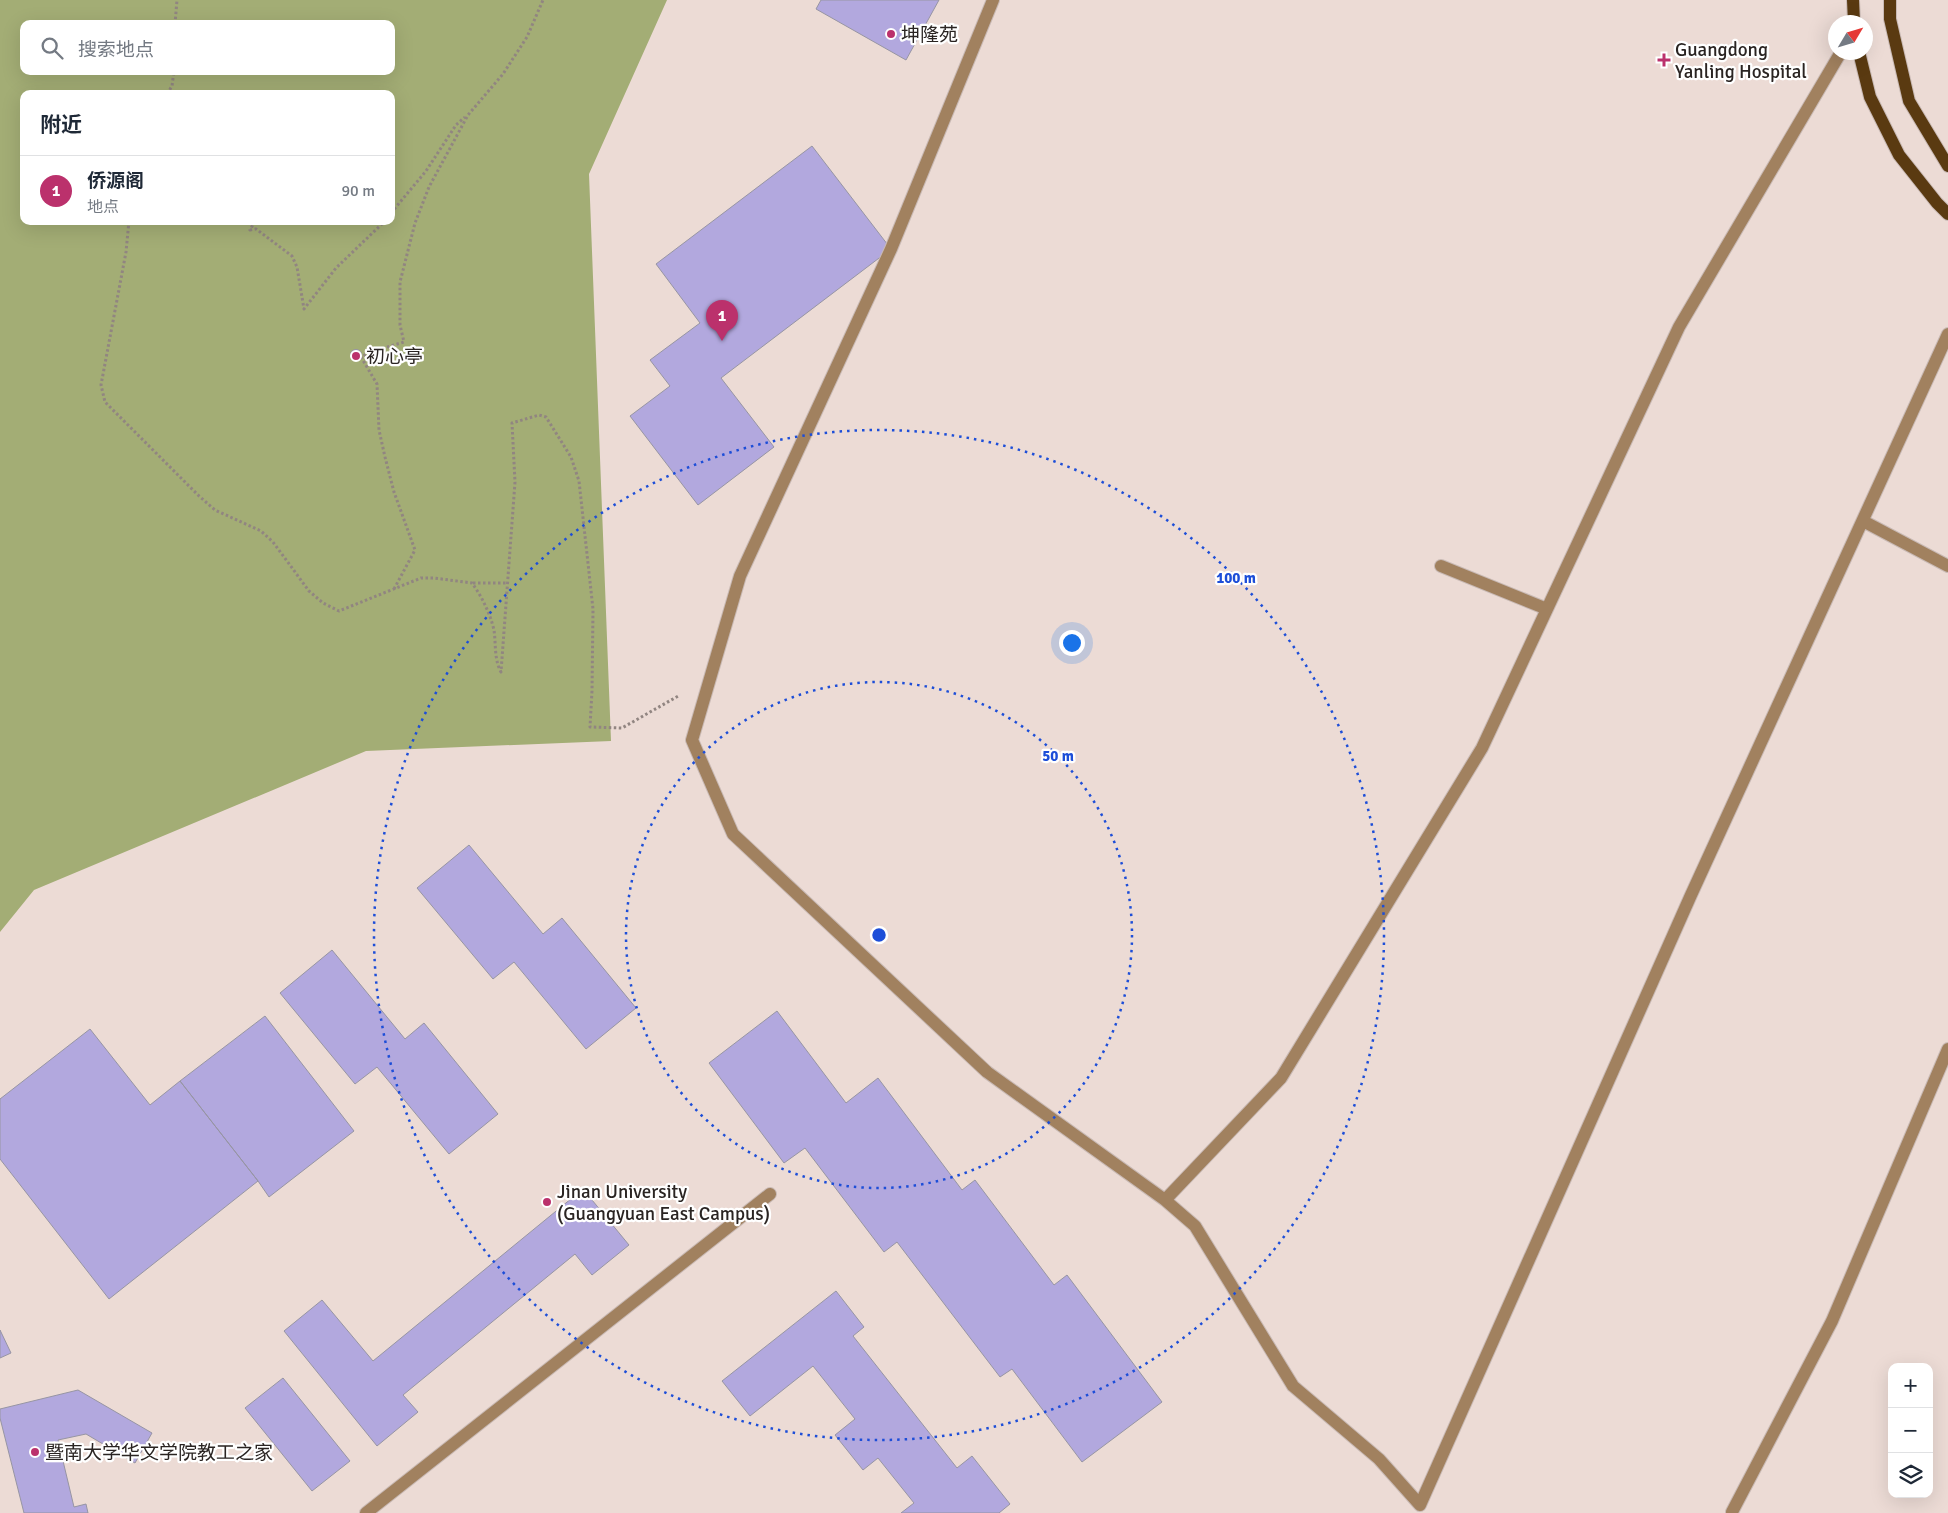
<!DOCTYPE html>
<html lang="zh">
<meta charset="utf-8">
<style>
body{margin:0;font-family:Signika,"Noto Sans SC",sans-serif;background:#f6f6f7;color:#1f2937}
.controls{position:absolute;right:15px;bottom:15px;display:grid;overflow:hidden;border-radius:10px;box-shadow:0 5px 20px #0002}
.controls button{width:45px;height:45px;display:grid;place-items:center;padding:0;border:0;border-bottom:1px solid #e0e1e3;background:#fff;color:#1f2937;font:25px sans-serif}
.compass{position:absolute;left:1828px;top:15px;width:45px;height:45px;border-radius:50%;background:#fff;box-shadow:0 5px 20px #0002;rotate:52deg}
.you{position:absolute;left:1071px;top:642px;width:18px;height:18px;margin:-12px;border:4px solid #fff;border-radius:50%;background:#1a73e8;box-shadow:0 0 0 8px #1a73e833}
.badge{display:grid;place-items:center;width:32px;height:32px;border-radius:50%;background:#bb316c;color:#fff;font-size:16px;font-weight:700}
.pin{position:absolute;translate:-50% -41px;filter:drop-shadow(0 1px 2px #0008)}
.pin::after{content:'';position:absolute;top:26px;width:18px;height:15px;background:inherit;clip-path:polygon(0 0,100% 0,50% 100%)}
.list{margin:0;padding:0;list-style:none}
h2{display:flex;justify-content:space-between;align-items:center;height:65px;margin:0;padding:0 20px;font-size:21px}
h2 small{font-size:16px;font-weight:400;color:#747a83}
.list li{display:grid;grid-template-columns:32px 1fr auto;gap:15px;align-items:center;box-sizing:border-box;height:70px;padding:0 20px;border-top:1px solid #e0e1e3}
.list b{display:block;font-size:19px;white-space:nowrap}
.list p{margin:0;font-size:16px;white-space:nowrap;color:#747a83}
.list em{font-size:16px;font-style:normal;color:#747a83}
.icon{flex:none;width:28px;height:28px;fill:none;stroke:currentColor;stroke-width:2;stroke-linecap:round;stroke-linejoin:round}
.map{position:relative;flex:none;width:1948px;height:1513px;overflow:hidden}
.search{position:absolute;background:#fff;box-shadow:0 5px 20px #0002;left:20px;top:20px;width:375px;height:55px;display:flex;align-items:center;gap:12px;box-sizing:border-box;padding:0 18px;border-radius:10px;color:#747a83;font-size:19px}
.panel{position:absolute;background:#fff;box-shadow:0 5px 20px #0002;left:20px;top:90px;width:375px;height:135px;border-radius:10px}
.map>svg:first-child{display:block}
</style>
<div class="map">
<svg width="1948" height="1513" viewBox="0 0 1948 1513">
<rect width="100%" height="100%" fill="#ecdbd5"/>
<path fill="#a3ad75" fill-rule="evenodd" d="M0,0h667l-78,174 22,567 -245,10 -332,139 -34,42zM24,24h367v47h-367zM24,94h367v127h-367z"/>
<path fill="#b2a8de" stroke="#9795a3" d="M821,0h118l-33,60 -90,-51z
M812,146l79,103 -170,129 53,69 -76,58 -68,-89 40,-30 -20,-26 50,-37 -44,-59z
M350.5 355a5.5 5.5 0 1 1 11 0a5.5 5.5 0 1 1-11 0Z
M469,845l74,89 19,-16 74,90 -50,41 -72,-87 -21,17 -76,-91z
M332,950l73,89 19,-16 74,91 -49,40 -72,-87 -22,17 -75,-91z
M777,1011l69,92 32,-25 84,112 13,-10 79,105 13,-10 95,127 -80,60 -70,-93 -12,8 -103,-135 -13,10 -79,-104 -21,15 -75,-100z
M265,1016l89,115 -85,66 -11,-16 -78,-100z
M90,1029l60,76 30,-24 78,100 -149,118 -109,-140v-60z
M583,1189l46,56 -37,30 -17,-21 -172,141 15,17 -41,34 -93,-115 38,-31 51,61z
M836,1291l28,36 -11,9 104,132 15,-12 38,48 -11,9h-98l13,-10 -36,-45 -15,12 -28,-35 20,-16 -42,-53 -63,50 -28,-35z
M0,1330l11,23 -11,5z
M283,1378l67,83 -38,30 -67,-83z
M78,1390l74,43 -17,30 -49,-29 -28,6 16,67 12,-3 2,9h-64l-24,-95v-9z"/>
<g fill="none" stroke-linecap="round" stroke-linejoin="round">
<defs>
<path id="minor" d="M993,0l-102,249 -151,327 -48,164 41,94 254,238 178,128
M1841,52l-162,275 -197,421 -201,330 -116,122 30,26 98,160 86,73 41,46 271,-610 257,-561
M1863,521l85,45
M1441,566l106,43
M1732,1512l100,-191 116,-272
M366,1513l404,-319"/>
<path id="major" d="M1853,0l1,22
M1890,0v19l19,82 39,65
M1859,52l11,45 29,58 38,48 11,11"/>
</defs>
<use href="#minor" stroke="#c9bab5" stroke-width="14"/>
<use href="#major" stroke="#c9bab5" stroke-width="14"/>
<path stroke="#918581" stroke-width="3" stroke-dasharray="2.5 2.5" stroke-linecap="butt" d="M175,24l2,-24
M167,94l5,-8 2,-15
M391,213l35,-42 30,-46 9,-8
M129,221l-3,31 -25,133 4,17 94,94 16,14 46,21 12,11 36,49 14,12 16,8 82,-33h13l38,5c10,14 18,30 22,47 2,14 0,29 7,42l14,-190 -3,-59 27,-8 7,2 25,40 8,24 14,128 -1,82 -2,36 32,1 58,-33
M255,221l-5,9 6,-1 36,27 5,11 7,42 32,-41 49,-47
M473,583h34
M394,589l21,-39 -21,-58 -9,-35 -6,-27 -2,-46 -16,-27 10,-5 33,-10 -4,-17v-43l15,-59 14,-36 39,-72 35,-41 24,-37 16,-37"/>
<use href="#minor" stroke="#a1815f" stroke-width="12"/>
<use href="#major" stroke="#5a3a11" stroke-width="12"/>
</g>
<g fill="none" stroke="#1d4ed8" stroke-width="2.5" stroke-dasharray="2.5 5">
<circle cx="879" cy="935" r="253"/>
<circle cx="879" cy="935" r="505"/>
</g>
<g fill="#bb316c" stroke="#fff" stroke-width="2">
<circle cx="891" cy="34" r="5"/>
<path d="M1661.5 52.5h5v5h5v5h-5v5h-5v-5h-5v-5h5z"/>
<circle cx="356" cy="356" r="5"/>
<circle cx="547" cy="1202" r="5"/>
<circle cx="35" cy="1452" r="5"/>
</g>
<g text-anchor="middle" stroke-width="4.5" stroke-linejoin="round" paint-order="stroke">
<g font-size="19" fill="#2a2422" stroke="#fff" text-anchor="start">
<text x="901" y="41">坤隆苑</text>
<text x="1675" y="56">Guangdong<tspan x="1675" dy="22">Yanling Hospital</tspan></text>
<text x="366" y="363">初心亭</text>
<text x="557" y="1198">Jinan University<tspan x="557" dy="22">(Guangyuan East Campus)</tspan></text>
<text x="45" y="1459">暨南大学华文学院教工之家</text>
</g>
</g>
<circle cx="879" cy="935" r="8" fill="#1d4ed8" stroke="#fff" stroke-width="2.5"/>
<g font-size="15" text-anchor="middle" font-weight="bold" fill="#1d4ed8" stroke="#fff" stroke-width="4.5" stroke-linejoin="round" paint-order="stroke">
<text x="1236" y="583">100 m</text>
<text x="1058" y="761">50 m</text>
</g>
</svg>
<div class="controls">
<button>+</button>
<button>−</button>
<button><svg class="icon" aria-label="layers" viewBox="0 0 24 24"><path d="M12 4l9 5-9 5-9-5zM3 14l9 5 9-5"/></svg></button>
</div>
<svg class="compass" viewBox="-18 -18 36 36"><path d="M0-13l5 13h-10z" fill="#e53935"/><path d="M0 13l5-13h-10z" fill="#747a83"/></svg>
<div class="you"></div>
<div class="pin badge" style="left:722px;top:341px">1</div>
<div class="search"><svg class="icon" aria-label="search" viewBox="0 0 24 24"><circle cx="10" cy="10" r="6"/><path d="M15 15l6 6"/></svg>搜索地点</div>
<section class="panel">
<h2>附近<small></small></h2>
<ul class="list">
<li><span class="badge">1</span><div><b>侨源阁</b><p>地点</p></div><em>90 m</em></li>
</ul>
</section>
</div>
